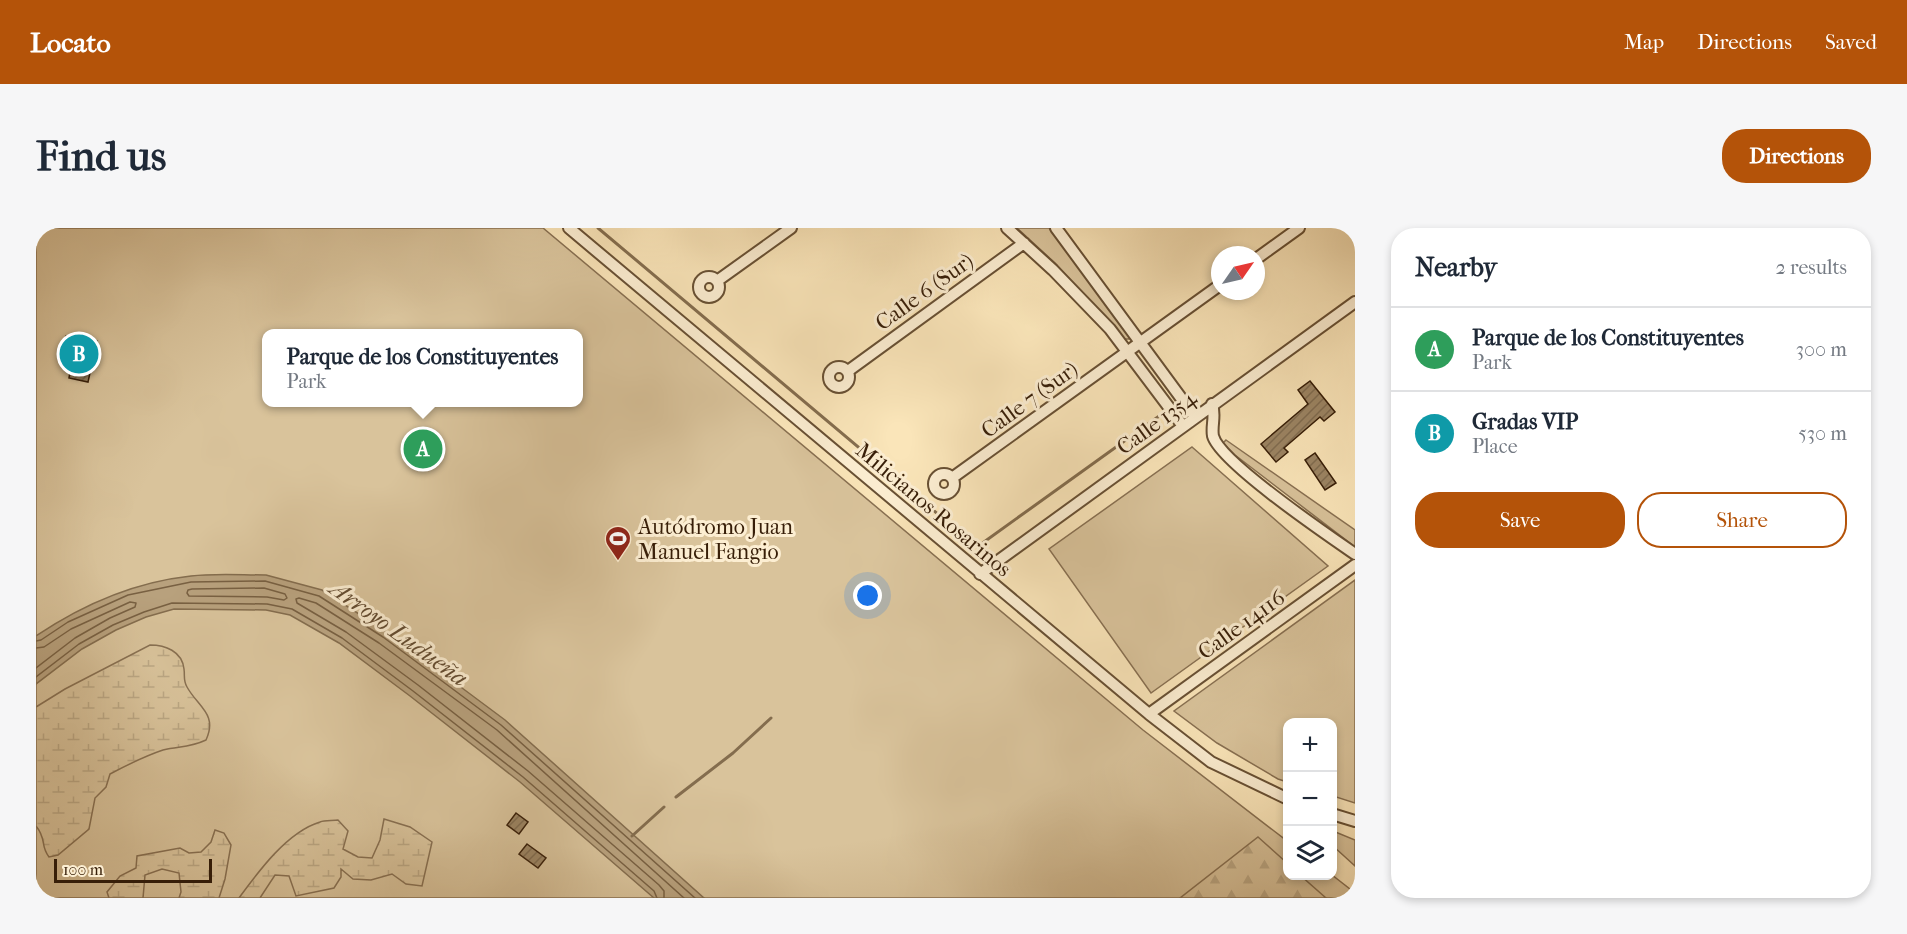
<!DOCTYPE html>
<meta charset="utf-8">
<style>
body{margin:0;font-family:"IM FELL French Canon",serif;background:#f6f6f7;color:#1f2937}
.controls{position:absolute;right:18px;bottom:18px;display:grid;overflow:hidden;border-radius:12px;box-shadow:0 3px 9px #0003}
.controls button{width:54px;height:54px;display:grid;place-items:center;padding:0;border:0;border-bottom:2px solid #e0e1e3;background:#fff;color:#1f2937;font:30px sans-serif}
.compass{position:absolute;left:1175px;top:18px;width:54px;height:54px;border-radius:50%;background:#fff;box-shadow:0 3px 9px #0003;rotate:56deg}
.scale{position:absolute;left:18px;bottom:15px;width:158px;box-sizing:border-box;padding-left:6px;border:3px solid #371e08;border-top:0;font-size:16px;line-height:21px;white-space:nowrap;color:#371e08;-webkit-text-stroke:4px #fceed2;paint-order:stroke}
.you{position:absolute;left:832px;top:368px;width:21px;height:21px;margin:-15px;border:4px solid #fff;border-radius:50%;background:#1a73e8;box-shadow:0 0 0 9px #1a73e833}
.badge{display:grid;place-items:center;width:39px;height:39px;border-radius:50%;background:#b45309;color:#fff;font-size:20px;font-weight:700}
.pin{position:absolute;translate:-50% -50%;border:3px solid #fff;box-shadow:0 2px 6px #0006}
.popup{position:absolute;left:226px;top:101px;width:321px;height:78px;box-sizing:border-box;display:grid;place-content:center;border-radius:12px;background:#fff;filter:drop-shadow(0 2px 4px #0005);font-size:20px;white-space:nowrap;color:#747a83}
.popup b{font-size:22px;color:#1f2937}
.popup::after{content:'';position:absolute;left:50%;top:100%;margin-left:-12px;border:12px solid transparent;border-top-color:#fff}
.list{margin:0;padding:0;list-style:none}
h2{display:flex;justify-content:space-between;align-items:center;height:78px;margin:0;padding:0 24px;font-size:26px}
h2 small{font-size:20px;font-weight:400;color:#747a83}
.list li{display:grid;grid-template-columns:39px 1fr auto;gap:18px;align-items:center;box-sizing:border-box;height:84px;padding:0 24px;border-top:2px solid #e0e1e3}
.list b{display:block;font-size:22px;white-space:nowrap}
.list p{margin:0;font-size:20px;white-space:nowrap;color:#747a83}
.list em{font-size:20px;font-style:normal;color:#747a83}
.actions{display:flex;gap:12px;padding:18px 24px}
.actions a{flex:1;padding:14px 0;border:2px solid #b45309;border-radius:24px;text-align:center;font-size:21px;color:#b45309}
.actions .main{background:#b45309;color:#fff}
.icon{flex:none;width:33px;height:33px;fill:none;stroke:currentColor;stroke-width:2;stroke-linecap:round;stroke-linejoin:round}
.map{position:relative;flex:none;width:1319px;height:670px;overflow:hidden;border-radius:24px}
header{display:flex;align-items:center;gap:36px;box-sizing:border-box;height:84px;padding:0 30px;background:#b45309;color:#fff}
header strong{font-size:28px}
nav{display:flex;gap:33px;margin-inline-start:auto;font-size:21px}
.intro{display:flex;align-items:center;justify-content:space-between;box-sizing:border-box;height:144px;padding:0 36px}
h1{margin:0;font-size:42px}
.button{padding:15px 27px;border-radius:24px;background:#b45309;color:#fff;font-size:21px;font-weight:700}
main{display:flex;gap:36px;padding:0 36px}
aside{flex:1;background:#fff;border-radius:24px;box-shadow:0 3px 9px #0003}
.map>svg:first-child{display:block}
</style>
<header>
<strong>Locato</strong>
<nav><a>Map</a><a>Directions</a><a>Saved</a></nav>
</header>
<div class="intro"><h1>Find us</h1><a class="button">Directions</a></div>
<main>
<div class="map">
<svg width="1319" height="670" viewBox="0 0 1319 670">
<defs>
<pattern id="forest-firs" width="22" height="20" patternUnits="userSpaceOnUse" patternTransform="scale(1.5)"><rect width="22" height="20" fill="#d9c39b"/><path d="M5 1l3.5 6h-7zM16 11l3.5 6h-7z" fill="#bba784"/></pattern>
<pattern id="wetland-marsh" width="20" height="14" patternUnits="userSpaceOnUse" patternTransform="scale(1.5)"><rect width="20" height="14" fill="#d9c39b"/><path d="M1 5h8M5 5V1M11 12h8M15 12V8" fill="none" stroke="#bba784"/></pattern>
<pattern id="building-hatch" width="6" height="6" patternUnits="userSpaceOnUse" patternTransform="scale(1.5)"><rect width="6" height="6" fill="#9c8564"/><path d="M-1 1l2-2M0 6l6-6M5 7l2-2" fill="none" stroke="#806c50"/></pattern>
</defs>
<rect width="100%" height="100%" fill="#fae5b9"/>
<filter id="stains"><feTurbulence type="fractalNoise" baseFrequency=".00333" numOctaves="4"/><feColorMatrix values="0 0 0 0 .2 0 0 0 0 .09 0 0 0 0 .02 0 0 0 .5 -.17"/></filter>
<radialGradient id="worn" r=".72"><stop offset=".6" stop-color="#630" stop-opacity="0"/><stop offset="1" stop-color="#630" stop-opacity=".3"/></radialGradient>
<path fill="#d9c39b" stroke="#887052" stroke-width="1.5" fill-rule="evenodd" d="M0,0h507l600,502 144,111 1,35 44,-1 23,18v5h-1319zM231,106h312v68h-312z
M981,0h32l81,107 -1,4h-5l-69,-76z
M1190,212l129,90v17l-120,-92 -12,-12z
M1156,219l136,119 -177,127 -102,-144z
M1319,352v223l-22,-7 -1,-74h-44l-1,60 -9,-3 -61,-36 -43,-32z
M1297,603l22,9v26l-22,-20z"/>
<path fill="url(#forest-firs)" stroke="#887052" stroke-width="1.5" d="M1222,609l29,26 1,13h13l25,22h-146z"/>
<path fill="url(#wetland-marsh)" stroke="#887052" stroke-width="1.5" d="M114,417c15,0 32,6 34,24 1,7 -1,11 3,18 11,20 31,27 19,53 -17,8 -26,6 -43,10 -18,6 -36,15 -53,24l-4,13 -11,11 -6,31 -31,26 -9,2c-9,-11 -2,-18 -13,-31v-119l29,-18z
M348,591l26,8 22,15 -10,44 -16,-2 -14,-10 -21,6 -18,-1 -12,-10v8l-7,11 -38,8 -7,-20 -14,-1 -15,23h-21c19,-26 48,-66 81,-76 5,-2 13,-1 18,-2l10,11 -5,18 15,8 14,1 8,-18z
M179,602l9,3 7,12 -6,34 -6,19h-40l2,-6 -2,-19 -17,-4 -17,6 -2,23h-34l-2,-6 13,-16 16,-8 1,-12 43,-8 9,5 12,-1 10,-10z"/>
<path fill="#b8a17d" stroke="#846d4e" stroke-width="1.5" d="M230,347l56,15 65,42 118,88 199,178h-50l-134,-116 -110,-86 -71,-53 -49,-28 -24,-5 -92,-1 -28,8 -30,13 -34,19 -46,35v-48c46,-31 99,-54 155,-60 24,-3 50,-1 75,-1z"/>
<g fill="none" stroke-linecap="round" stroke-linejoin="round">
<path stroke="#786042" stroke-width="1.5" d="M228,360l21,6 2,4 -3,2 -17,-3 -78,-1 -2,-3 1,-3 4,-1z
M0,413l5,-1 27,-18 60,-27 63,-13 74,-1 54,15 64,41 118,88 194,173
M0,420l8,-1 27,-18 59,-27 6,1 -1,4 -25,11 -35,20 -39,30
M0,449l43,-33 34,-19 31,-13 28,-9 95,1 25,5 50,29 71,53 110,86 131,114 3,7
M628,670v-7l-5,-6 -131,-114 -110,-86 -72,-53 -49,-29 -1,-4 3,-1 17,5 63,40 118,87 187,168"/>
<path stroke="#846d4e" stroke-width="3" d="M562,0l379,319 185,-133
M944,324l3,5
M640,569l57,-44 38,-35
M596,608l32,-29"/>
</g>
<path fill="url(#building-hatch)" stroke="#371e08" stroke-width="1.5" d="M30,108l31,5 -9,41 -19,-4 3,-17 -11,-2z
M1274,153l25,31 -11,9 -4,-4 -36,31 4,4 -12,10 -15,-18 47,-40 -10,-14z
M1279,225l21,30 -11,7 -20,-30z
M480,585l12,9 -9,12 -12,-9z
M491,616l19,14 -8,10 -19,-14z"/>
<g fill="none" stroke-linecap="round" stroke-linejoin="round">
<defs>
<path id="street" d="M533,0l580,486 62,48 77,37
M971,0l46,42 57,59 73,97
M1020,0l139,189
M1220,31l43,-31
M663 59a10 10 0 1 1 20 0a10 10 0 1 1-20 0Z
M681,53l74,-53
M793 149a10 10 0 1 1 20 0a10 10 0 1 1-20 0Z
M812,143l176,-128
M1176,176c4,12 -1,22 1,32 7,26 116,100 142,118
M898 256a10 10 0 1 1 20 0a10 10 0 1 1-20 0Z
M916,250l268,-193
M944,346l375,-272
M1113,486l206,-149
M1296,586l23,7"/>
</defs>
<use href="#street" stroke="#685034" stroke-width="14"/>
<use href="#street" stroke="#fceed2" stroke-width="10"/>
</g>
<defs>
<symbol id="stadium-pin" viewBox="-11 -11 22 30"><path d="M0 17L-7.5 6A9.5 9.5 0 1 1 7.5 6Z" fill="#8f2418" stroke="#fceed2"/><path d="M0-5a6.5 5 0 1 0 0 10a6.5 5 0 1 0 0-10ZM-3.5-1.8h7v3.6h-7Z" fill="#fff"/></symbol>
</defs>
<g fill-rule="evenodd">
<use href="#stadium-pin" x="567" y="296" width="30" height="40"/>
</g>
<g text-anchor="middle" stroke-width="6" stroke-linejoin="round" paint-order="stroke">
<g font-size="22" fill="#371e08" stroke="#fceed2">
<text transform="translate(888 63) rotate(-36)" y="8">Calle 6 (Sur)</text>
<text transform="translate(993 171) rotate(-36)" y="8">Calle 7 (Sur)</text>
<text transform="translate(1120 194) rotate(-36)" y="8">Calle 1354</text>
<text transform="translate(898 281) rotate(40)" y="8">Milicianos Rosarinos</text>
<text transform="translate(1205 396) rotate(-36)" y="8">Calle 14116</text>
</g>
<g font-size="22" fill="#371e08" stroke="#fceed2" text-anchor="start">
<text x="602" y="306">Autódromo Juan<tspan x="602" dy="25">Manuel Fangio</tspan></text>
</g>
<g font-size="24" font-style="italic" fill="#644c31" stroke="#fceed2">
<text transform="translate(363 405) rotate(36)" y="8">Arroyo Ludueña</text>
</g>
</g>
<rect width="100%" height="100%" filter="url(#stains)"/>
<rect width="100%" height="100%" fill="url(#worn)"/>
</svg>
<div class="controls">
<button>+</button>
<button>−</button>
<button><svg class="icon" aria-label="layers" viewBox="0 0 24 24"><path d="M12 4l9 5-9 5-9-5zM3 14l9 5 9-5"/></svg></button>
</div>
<svg class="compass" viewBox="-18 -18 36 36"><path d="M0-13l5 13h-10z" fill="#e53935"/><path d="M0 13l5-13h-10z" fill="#747a83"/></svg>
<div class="scale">100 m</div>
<div class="you"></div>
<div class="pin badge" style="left:387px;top:221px;background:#2e9e5b">A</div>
<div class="popup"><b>Parque de los Constituyentes</b>Park</div>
<div class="pin badge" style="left:43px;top:126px;background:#0f9aa8">B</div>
</div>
<aside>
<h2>Nearby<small>2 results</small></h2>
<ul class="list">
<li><span class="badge" style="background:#2e9e5b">A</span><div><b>Parque de los Constituyentes</b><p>Park</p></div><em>300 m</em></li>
<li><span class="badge" style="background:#0f9aa8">B</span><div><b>Gradas VIP</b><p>Place</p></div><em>530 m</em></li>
</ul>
<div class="actions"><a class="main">Save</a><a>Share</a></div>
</aside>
</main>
